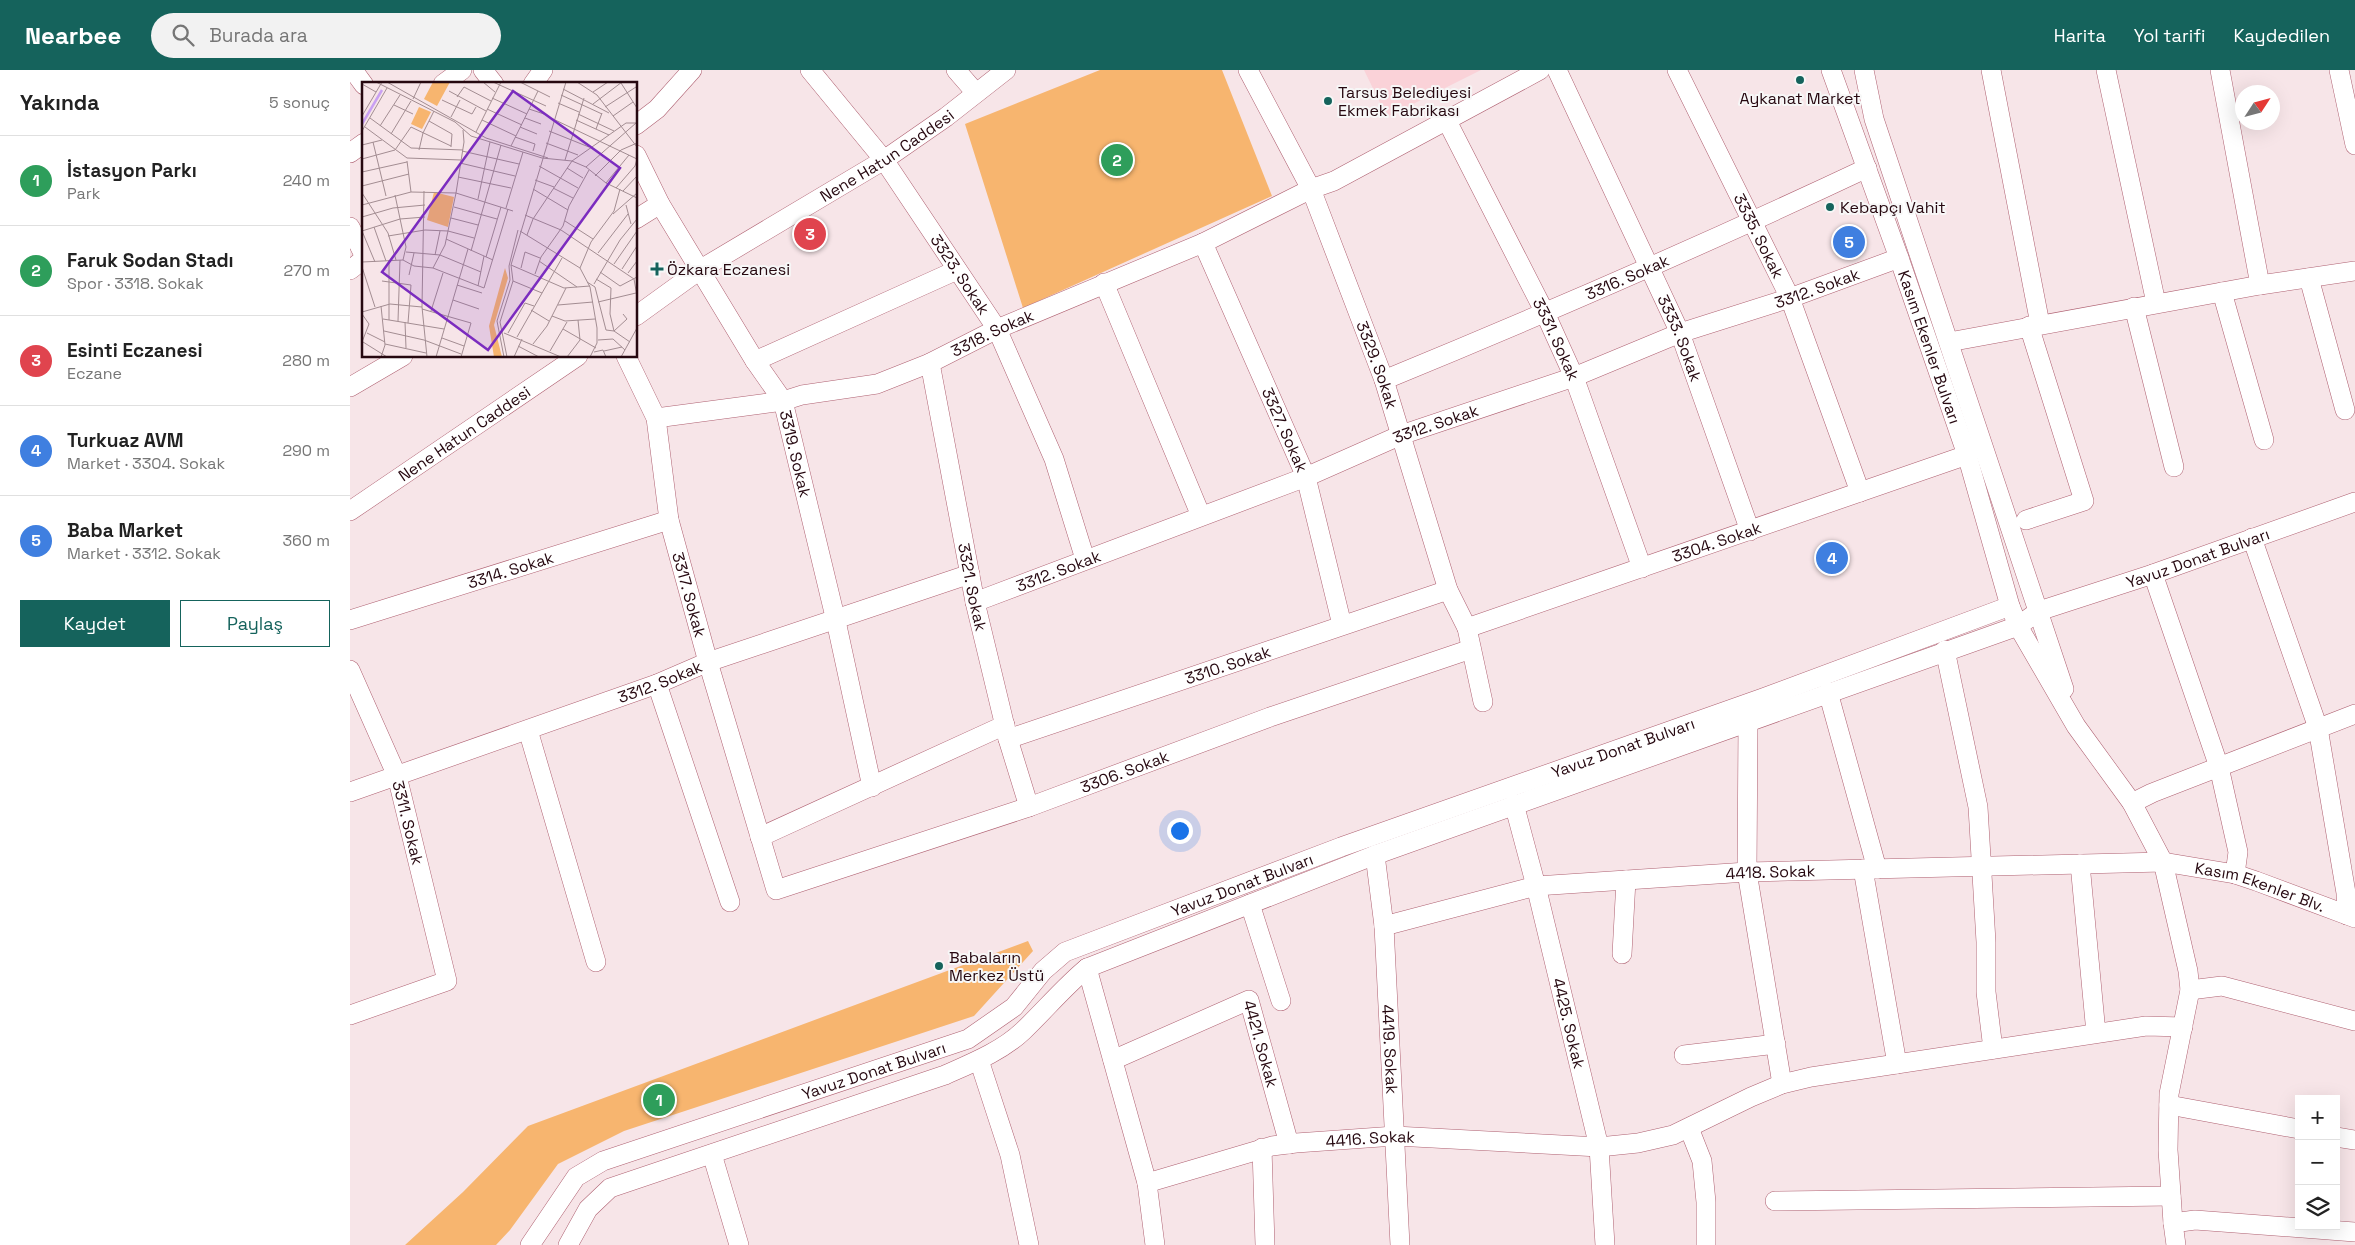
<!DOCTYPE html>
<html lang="tr">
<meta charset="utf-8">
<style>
body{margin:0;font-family:"Space Grotesk",sans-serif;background:#f2f2f2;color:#222}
.controls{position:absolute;right:15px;bottom:15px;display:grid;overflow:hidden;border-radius:0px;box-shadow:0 5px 20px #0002}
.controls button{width:45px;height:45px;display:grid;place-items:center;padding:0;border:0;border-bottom:1px solid #e0e0e0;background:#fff;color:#222;font:25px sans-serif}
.compass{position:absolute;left:1885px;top:15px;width:45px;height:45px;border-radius:50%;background:#fff;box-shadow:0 5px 20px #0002;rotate:54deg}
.you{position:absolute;left:829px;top:760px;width:18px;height:18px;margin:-12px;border:4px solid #fff;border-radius:50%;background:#1a73e8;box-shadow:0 0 0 8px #1a73e833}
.badge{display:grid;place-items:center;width:32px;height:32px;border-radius:50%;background:#15635c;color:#fff;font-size:16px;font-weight:700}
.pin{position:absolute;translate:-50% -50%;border:2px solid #fff;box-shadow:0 1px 5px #0006}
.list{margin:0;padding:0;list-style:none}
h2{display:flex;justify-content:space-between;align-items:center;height:65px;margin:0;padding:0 20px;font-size:21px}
h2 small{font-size:16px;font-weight:400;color:#767676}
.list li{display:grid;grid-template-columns:32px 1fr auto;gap:15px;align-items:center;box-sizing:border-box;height:90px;padding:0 20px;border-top:1px solid #e0e0e0}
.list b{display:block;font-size:19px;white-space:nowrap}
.list p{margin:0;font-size:16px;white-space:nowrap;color:#767676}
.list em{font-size:16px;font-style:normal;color:#767676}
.actions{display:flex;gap:10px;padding:15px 20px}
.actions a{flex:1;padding:11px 0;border:1px solid #15635c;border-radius:0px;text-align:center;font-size:18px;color:#15635c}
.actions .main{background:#15635c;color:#fff}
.icon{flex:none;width:28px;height:28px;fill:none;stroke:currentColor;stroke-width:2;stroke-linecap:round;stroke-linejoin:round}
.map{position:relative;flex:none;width:2005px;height:1175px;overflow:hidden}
header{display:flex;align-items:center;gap:30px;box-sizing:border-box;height:70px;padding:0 25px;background:#15635c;color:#fff}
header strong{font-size:24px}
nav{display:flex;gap:28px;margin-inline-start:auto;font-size:18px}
.search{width:350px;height:45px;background:#f2f2f2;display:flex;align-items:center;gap:12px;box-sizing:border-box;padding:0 18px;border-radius:28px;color:#767676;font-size:19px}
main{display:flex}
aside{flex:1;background:#fff}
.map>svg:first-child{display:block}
</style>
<header>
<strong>Nearbee</strong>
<div class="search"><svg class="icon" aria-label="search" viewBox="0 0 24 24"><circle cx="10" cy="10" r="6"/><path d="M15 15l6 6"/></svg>Burada ara</div>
<nav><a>Harita</a><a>Yol tarifi</a><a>Kaydedilen</a></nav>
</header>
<main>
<aside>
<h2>Yakında<small>5 sonuç</small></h2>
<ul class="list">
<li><span class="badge" style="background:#2e9e5b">1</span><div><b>İstasyon Parkı</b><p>Park</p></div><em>240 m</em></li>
<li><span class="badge" style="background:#2e9e5b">2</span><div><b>Faruk Sodan Stadı</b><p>Spor · 3318. Sokak</p></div><em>270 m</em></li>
<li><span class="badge" style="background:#e0444e">3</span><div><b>Esinti Eczanesi</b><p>Eczane</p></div><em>280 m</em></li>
<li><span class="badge" style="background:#3f7fe0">4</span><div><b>Turkuaz AVM</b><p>Market · 3304. Sokak</p></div><em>290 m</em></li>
<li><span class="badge" style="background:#3f7fe0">5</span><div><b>Baba Market</b><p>Market · 3312. Sokak</p></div><em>360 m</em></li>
</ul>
<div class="actions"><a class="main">Kaydet</a><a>Paylaş</a></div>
</aside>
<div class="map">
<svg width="2005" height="1175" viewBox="0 0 2005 1175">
<rect width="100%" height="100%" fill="#f7e5e8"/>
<path fill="#fad2d8" d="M1014,0h117l-94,47z"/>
<path fill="#f7b56f" d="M750,0h122l50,126 -249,112 -58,-184z
M678,871l5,10 -59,65 -350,115 -66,33 -48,66 -14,15h-91l58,-53 65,-66z"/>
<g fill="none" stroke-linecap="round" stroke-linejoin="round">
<defs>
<g id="minor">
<path d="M3,0l11,15"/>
<path d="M133,0l11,14"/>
<path id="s1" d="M460,0l74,90 113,169 57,130 31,100"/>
<path d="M606,0l20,23"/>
<path d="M898,0l63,119 23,-8 206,-111"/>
<path id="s2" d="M1207,0l123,263 70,198"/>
<path id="s3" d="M1327,0l113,228 70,194"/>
<path id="s4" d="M1481,0l68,188 68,197 43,151 8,20 58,100 56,77 31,59 25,109 2,19 -21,104 -1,56 5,73 3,22"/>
<path d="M1514,0l10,49 190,570"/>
<path d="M1641,0l49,254"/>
<path d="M1756,0l50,233"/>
<path d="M1870,0l40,215"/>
<path d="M1989,0l16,75"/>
<path d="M93,14l19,-14"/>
<path d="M183,14l10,-14"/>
<path id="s5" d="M1097,51l98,192 29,64 68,191"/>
<path d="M286,55l21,-16 35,-39"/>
<path d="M0,83l14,-10"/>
<path id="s6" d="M286,85l24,49 95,157 28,40 53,220 36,166"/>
<path d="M286,149l24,-15"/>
<path d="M0,157l14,28"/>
<path id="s7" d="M853,173l103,234 36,148"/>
<path d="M0,200l14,-11"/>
<path d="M1959,208l36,132"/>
<path d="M754,213l97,233"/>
<path d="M1872,222l42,148"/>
<path d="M1784,237l40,160"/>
<path id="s8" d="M286,246l65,-47 183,-109 62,-43 60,-47"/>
<path d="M1599,272l311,-57 95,-14"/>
<path id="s9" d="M276,286l30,62 13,102 39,142 68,228 253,-83 241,-90 201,-68"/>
<path d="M405,291l202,-91"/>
<path id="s10" d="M580,293l45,239 33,137 21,68"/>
<path id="s11" d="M1034,310c163,-67 324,-137 483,-212"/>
<path d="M0,317l53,-31"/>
<path id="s12" d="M306,348l127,-17 19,-6 75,-11 53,-21 67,-34 206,-86 108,-54 73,191 64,210 19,38 16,74"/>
<path id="s13" d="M0,441l228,-155"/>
<path d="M1676,450l58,-19 -55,-175"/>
<path d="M1902,468l66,190 28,165 1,22"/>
<path d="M1803,504l66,193 19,85 -3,22"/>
<path id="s14" d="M625,532l331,-125 95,-42 173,-58 106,-44 110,-35 109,-40"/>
<path id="s15" d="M0,550l319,-100"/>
<path id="s16" d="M1117,558l500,-173"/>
<path d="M1595,580l33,157 8,135v50l7,57"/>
<path id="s17" d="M0,600l47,106 50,205 -97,34"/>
<path d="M307,614l73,218"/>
<path d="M1478,622l49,177"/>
<path d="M1398,652l-1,150 35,212"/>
<path d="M178,660l68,232"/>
<path id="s18" d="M658,669l440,-149"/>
<path id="s19" d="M0,722l307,-108 51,-22 262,-88"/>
<path d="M1782,733l20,-10 203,-79"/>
<path id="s20" d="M1164,734l22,82 63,261 6,98"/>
<path d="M410,767l245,-112"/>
<path id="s21" d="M1025,785l9,71 16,319"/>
<path d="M1730,794l16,169"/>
<path d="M1513,799l34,195"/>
<path d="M900,834l31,97"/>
<path id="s22" d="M1034,856l152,-40 211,-14 416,-10 72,12 21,7 99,37"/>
<path d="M1272,884l4,-74"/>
<path d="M737,898l60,215 8,62"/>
<path d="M1840,920l32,-4 133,35"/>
<path d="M1334,985l92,-11"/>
<path d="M629,990l31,95 19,90"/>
<path id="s23" d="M763,990l136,-60 40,144"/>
<path d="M1819,1035l130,24"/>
<path d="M1339,1058l13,33 4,41v43"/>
<path d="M1986,1067l19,3"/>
<path d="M912,1078l3,97"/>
<path d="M362,1084l27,91"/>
<path id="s24" d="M797,1113l125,-37 24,-3 99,-7 204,11 39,-4 35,-8 78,-38 31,-13 29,-7 335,-51 37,1"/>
<path d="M1425,1131l396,-5"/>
<path d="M1823,1153l22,-3 160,12"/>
<path id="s25" d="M180,1175l46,-68 27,-16 365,-122 46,-32 29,-36 22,-19 276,-105 422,-149 247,-92"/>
<path id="s26" d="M218,1175l20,-36 22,-21 335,-113c27,-12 57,-24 78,-44 22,-21 41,-44 64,-63l288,-113 643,-229 21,-15 114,-37 202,-72"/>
</g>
</defs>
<use href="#minor" stroke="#af6071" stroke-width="20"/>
<use href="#minor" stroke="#fff" stroke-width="19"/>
</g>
<g fill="#15635c" stroke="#f7f7f7" stroke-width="2">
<circle cx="1450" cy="10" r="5"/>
<circle cx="978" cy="31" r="5"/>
<circle cx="1480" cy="137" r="5"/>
<path d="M304.5 191.5h5v5h5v5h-5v5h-5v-5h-5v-5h5z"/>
<circle cx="589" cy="896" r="5"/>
</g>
<g text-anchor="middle" stroke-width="4" stroke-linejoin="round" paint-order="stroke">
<g font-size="16" fill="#260810" stroke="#f7f7f7" text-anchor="start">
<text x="988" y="28">Tarsus Belediyesi<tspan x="988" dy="18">Ekmek Fabrikası</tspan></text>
<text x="1450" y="34" text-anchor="middle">Aykanat Market</text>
<text x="1490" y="143">Kebapçı Vahit</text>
<text x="317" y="205">Özkara Eczanesi</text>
<text x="599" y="893">Babaların<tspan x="599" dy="18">Merkez Üstü</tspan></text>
</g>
<g font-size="16" fill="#260810" stroke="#f7f7f7">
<text dy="6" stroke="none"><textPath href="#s8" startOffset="298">Nene Hatun Caddesi</textPath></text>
<text dy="6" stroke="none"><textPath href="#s3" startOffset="185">3335. Sokak</textPath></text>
<text dy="6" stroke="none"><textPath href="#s1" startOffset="254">3323. Sokak</textPath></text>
<text dy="6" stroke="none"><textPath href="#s11" startOffset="264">3316. Sokak</textPath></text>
<text dy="6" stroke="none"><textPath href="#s14" startOffset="899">3312. Sokak</textPath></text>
<text dy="6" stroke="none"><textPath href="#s12" startOffset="350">3318. Sokak</textPath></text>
<text dy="6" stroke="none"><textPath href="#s2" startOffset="295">3333. Sokak</textPath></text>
<text dy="6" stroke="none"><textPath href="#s5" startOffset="244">3331. Sokak</textPath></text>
<text dy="6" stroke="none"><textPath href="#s4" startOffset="294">Kasım Ekenler Bulvarı</textPath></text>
<text dy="6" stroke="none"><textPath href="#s12" startOffset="888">3329. Sokak</textPath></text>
<text dy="6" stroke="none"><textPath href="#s14" startOffset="494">3312. Sokak</textPath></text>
<text dy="6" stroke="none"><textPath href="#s7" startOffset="204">3327. Sokak</textPath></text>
<text dy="6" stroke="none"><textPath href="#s13" startOffset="138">Nene Hatun Caddesi</textPath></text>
<text dy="6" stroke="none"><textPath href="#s6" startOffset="341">3319. Sokak</textPath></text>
<text dy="6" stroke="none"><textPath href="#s16" startOffset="264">3304. Sokak</textPath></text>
<text dy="6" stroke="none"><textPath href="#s26" startOffset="1790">Yavuz Donat Bulvarı</textPath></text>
<text dy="6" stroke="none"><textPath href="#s15" startOffset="168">3314. Sokak</textPath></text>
<text dy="6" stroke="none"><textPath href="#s14" startOffset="89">3312. Sokak</textPath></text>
<text dy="6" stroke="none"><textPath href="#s10" startOffset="228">3321. Sokak</textPath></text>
<text dy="6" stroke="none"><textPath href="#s9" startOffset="249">3317. Sokak</textPath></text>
<text dy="6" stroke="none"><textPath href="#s18" startOffset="232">3310. Sokak</textPath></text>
<text dy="6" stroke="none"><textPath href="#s19" startOffset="329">3312. Sokak</textPath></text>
<text dy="6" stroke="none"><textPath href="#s25" startOffset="1224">Yavuz Donat Bulvarı</textPath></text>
<text dy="6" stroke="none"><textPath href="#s9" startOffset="925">3306. Sokak</textPath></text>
<text dy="6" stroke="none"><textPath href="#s17" startOffset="164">3311. Sokak</textPath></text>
<text dy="6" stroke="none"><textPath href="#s22" startOffset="392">4418. Sokak</textPath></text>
<text dy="6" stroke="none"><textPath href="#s25" startOffset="819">Yavuz Donat Bulvarı</textPath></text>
<text dy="6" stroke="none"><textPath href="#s22" startOffset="885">Kasım Ekenler Blv.</textPath></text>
<text dy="6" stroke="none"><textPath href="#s20" startOffset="226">4425. Sokak</textPath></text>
<text dy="6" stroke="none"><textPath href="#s23" startOffset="194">4421. Sokak</textPath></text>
<text dy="6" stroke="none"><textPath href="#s21" startOffset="195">4419. Sokak</textPath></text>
<text dy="6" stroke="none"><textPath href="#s25" startOffset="399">Yavuz Donat Bulvarı</textPath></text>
<text dy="6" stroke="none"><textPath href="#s24" startOffset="229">4416. Sokak</textPath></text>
</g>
</g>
<g transform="translate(12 12)">
<rect width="275" height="275" fill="#f7e5e8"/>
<path d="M71,0h17l-13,24 -13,-7zM57,25l12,5 -9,17 -11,-5zM72,110l20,5 -6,30 -21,-7zM143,186l3,10 -14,47 8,32h-8l-5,-31z" fill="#f7b56f"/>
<path fill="none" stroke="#c9a0f2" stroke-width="2.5" d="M0,42l20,-34"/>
<path fill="none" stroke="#a38d92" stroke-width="1" d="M14,0l79,40 16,14 71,22 30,3 14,6 20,16 31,15M25,0l99,56 62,20M121,0l12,10M131,0l53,24M158,0l30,15M215,0l20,13 40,52M259,1l16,25M0,2l14,8M201,7l46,24M87,9l37,20M231,10l15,-10M199,13l41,19M95,15l7,-10 27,14M130,16l35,16M51,17l8,-17M80,18l30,14 4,-7M196,21l21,9M231,22l29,-22M32,23l19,9M243,25l31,-20M125,27l35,16M167,27l15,5M216,32l36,17M0,34l20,-34M251,34l20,-14M89,35l9,-17M8,36l41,30 52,2M163,36l16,6M191,37l84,40 -2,7 -19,22M120,38l34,16M214,38l33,15M67,39l23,13 -1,13M18,44l20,-31M3,45l42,31 54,2M158,45l17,7M234,47l6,-16M0,49l25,-43M187,49l40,16M114,50l25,-50M29,52l20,-33M153,55l20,7 -2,7M11,60l13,54M184,61l32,12M0,63l20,-5M149,64l27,-55M57,68l4,-17 11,-22M100,69l57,13M0,77l33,-9 16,-23 40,19M203,78l19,-62M45,79l4,31M98,81l55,13M177,84l39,22M224,85l50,-44M205,86l16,10M0,90l45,-10M233,94l26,-26 16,-7M96,95l53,11M173,98l19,7M244,101l23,-28M0,104l47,-12M191,106l20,10M171,107l35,21M62,109l-2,116 5,50M261,109l14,-15M0,111l26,40 8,27M33,113l11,52 -3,13M116,117l12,-57M0,123l49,-13 45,1 8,-51 -1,-12M264,123l5,19M92,125l43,12M144,126l17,-56M251,132l24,-21M163,133l36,15 73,49M0,135l31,-9 32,-3M89,136l27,7M203,139l28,18M12,145l12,34M0,149l38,-12 25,-2M0,149l13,31M158,149l60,37M165,153l6,-16 39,-58 54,-38h11M26,154l37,-6 23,1 26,7M84,157l47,21M109,169l30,-106M44,170l34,3 41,17M236,171l30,-39M73,173l5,-24M124,175l15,-50M177,179l38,26M0,180l41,-2 11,6 19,2 51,20 24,-79M252,182l23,-33M149,183l53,23 26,-2M0,185l13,40M71,186l12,-23 11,-52 57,18M159,186l4,-16 15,6M260,187l15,-23M238,190l20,14 17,-9M266,191l9,-12M173,192l6,-17 22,-31 6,-20 20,-36M47,193l5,-22M234,197l15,9 -1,26 4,17 13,-12 -4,-5M272,197l3,17M20,199l29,4 -3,38M151,199l29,12M225,200l8,5 11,43 8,1 16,11M232,202l26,-44 17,-21M95,203l25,8M116,204l6,-30M91,218l26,9M236,220l38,-9M196,223l35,-3M60,227l49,14 -10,34M169,228l18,11M69,229l12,-38M0,230l28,-8 32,3M0,232l7,10 -7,18M190,234l13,5 30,-2M21,237l61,10M27,238v-60M36,239l2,-61M43,240l1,26M201,247l33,19M22,249l40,9 37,14M5,251l18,9M142,251l57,24M146,251l17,-30 9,3M155,255l45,-79M80,256l22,8M236,258l15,-1 12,11M1,260l24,15M23,262l41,9M171,262l14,-18 19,-38M156,264l21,11M188,269l17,-29M242,269l18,-4M232,270l9,-2 3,7M19,275l4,-12 -4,-39M74,275l32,-108M142,275l-7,-36 13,-41 -1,-14 9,-36M145,275l-7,-35 13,-41 -2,-16 55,-183M152,275l8,-18M205,275l13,-17 -2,-20M228,275l7,-14v-15l-7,-41 -10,-19 11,-26 23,-31 6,-22M259,275l16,-29"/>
<path fill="#7b2cbf" fill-opacity="0.15" stroke="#7b2cbf" stroke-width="2.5" d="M151,9l107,77 -132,182 -106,-78z"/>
<rect width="275" height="275" fill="none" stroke="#260810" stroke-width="2.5"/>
</g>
</svg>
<div class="controls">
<button>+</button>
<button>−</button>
<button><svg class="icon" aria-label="layers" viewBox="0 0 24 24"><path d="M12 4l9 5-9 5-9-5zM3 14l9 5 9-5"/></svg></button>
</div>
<svg class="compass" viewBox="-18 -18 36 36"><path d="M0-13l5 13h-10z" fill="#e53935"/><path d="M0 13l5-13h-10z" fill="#767676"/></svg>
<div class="you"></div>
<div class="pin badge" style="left:309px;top:1030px;background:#2e9e5b">1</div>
<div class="pin badge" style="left:767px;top:90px;background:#2e9e5b">2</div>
<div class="pin badge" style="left:460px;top:164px;background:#e0444e">3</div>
<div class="pin badge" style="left:1482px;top:488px;background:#3f7fe0">4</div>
<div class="pin badge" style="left:1499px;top:172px;background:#3f7fe0">5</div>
</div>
</main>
